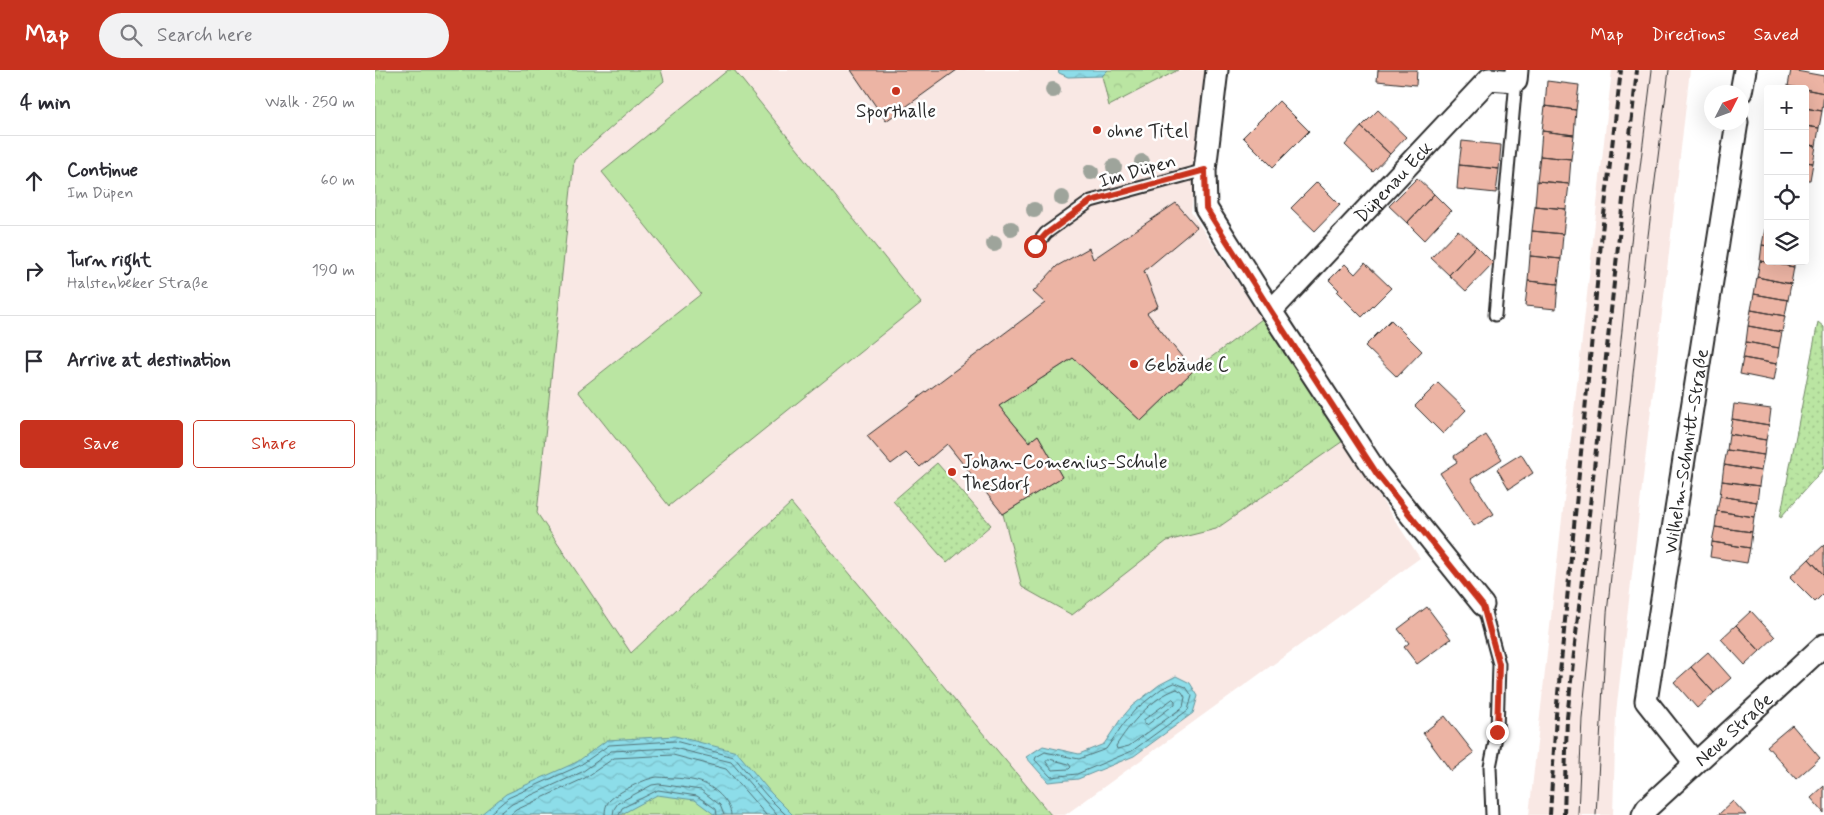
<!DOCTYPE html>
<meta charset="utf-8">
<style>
body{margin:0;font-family:Mynerve,sans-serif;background:#f2f2f3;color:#2b2b33}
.controls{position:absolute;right:15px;top:15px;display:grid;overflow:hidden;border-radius:5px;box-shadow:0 5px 20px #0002}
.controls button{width:45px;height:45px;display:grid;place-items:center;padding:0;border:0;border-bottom:1px solid #e1e1e2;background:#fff;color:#2b2b33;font:25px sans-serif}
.compass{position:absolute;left:1329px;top:15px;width:45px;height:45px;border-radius:50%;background:#fff;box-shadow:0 5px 20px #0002;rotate:48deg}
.stop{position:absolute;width:15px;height:15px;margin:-11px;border:4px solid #c8321e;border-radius:50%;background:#fff}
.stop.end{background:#c8321e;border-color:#fff;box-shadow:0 1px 5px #0008}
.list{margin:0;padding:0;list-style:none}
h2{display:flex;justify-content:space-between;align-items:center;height:65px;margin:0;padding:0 20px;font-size:21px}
h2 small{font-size:16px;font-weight:400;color:#7c7c81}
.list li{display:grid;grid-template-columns:32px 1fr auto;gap:15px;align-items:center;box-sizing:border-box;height:90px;padding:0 20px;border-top:1px solid #e1e1e2}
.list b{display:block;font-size:19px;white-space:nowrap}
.list p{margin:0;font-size:16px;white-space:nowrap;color:#7c7c81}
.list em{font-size:16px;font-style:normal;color:#7c7c81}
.actions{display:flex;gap:10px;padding:15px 20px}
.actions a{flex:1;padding:11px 0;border:1px solid #c8321e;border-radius:5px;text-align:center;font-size:18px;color:#c8321e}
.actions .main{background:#c8321e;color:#fff}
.icon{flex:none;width:28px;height:28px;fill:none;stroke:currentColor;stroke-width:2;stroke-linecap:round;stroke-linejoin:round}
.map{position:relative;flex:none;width:1449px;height:745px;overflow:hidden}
header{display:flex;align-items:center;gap:30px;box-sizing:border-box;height:70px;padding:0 25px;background:#c8321e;color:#fff}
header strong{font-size:24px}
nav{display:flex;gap:28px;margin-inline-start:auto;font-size:18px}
.search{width:350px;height:45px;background:#f2f2f3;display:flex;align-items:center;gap:12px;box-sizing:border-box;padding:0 18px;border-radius:28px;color:#7c7c81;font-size:19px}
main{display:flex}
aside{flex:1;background:#fff}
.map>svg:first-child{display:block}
</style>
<header>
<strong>Map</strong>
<div class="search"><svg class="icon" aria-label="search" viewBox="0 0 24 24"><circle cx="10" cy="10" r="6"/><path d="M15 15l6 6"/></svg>Search here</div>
<nav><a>Map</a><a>Directions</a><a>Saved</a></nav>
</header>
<main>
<aside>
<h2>4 min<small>Walk · 250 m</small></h2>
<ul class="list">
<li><svg class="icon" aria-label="ahead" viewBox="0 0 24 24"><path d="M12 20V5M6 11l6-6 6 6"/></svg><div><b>Continue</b><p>Im Düpen</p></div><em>60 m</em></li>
<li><svg class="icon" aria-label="right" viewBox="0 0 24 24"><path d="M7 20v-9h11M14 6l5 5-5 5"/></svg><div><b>Turn right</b><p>Halstenbeker Straße</p></div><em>190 m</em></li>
<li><svg class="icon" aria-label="arrive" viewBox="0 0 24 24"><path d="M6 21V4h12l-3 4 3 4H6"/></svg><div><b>Arrive at destination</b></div></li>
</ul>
<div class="actions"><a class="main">Save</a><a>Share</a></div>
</aside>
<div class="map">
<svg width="1449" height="745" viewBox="0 0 1449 745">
<defs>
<pattern id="grass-tufts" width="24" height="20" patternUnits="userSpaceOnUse" patternTransform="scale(1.25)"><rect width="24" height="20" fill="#bae5a2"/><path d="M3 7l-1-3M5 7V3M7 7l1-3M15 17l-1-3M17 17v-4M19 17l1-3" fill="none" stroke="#a0c58c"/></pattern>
<pattern id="forest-crowns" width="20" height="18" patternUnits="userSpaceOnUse" patternTransform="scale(1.25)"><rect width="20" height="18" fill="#bae5a2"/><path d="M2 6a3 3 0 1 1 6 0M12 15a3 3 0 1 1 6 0" fill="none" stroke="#a0c58c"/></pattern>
<pattern id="park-dots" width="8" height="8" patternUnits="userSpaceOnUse" patternTransform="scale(1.25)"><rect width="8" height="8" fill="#bae5a2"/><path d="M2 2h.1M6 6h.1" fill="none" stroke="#a0c58c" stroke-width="1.8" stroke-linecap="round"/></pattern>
<pattern id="water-waves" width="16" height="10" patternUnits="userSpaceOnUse" patternTransform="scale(1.25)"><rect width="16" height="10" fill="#8ddde9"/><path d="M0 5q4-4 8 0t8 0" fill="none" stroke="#7abec8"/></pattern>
</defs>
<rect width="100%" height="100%" fill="#fff"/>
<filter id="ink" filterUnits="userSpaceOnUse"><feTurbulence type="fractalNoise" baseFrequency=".02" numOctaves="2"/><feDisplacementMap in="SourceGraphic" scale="10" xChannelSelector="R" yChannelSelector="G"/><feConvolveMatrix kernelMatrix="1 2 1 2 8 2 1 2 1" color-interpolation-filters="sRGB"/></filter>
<g filter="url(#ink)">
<path fill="#f9e8e4" d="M286,0h548l-18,142 229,346 -355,257h-14l-260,-312 -160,150 -94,-140 37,-353 90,-79z
M1237,0h78l-74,643 -3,102h-84z"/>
<path fill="url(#grass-tufts)" stroke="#728866" d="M0,0h286l3,11 -90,79 -37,353 94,140 160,-150 260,312h-676z
M887,249l81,122 -127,88 -49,12 -95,74 -50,-28 -19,-73 59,-37 -24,-42 -9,7 -30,-36 74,-48 68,63 52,-50z"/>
<path fill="url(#forest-crowns)" stroke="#728866" d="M733,0h70l-69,36 -7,-30z"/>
<path fill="url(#park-dots)" stroke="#728866" d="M1443,252l6,5v141l-44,50z
M562,393l54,62 -44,38 -54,-62z"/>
<path fill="#bae5a2" stroke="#728866" d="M353,0h6l187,233 -252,203 -91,-115 123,-97 -99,-122z"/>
<path fill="url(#water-waves)" stroke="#66969d" d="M683,0h50l-6,6 -34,1 -9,-4z
M801,606l14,7 8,13 -5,17 -59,43 -56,23 -30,3 -22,-25 17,-11 36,8 25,-10 16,-24 12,-14 27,-21z
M300,666l62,16 34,41 22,22h-78l-20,-15 -38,-5 -37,20h-140l26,-21 71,-32 30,-22z"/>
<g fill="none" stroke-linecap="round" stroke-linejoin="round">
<path stroke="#527277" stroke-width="1" d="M800,613l11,4 6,9 -4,14 -56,41 -55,23 -26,3 -16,-17 1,-3 9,-5 34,7 27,-10 18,-26 11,-13 26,-21z
M802,619l5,3 3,5 -2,10 -54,39 -12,3 -1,-3c13,-21 36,-49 61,-57z
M798,629l2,2v3l-28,21 -3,-1v-4z
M674,689l20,5 2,3 -2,2 -17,1 -6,-8z
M113,745l20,-17 71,-32 30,-21 66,-4 59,16 33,39 19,19
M123,745l14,-11 70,-32 29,-21 63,-3 57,14 46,53
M135,745l6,-5 69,-32 29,-20 59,-3 53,14 40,46
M230,745c0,-6 1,-11 5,-15 8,-8 36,-22 47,-23 14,1 30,1 43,5 13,4 31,20 31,33
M238,745l1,-6 4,-6 34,-18 7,-1 42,6 19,15 4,10
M244,745l3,-7 36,-18 39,6 19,13 1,6"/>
</g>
<path fill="#ecb4a4" stroke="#2b2b2b" d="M476,0h106l-71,51z
M1003,0h39l-1,15 -39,-4z
M1416,0l33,6v17l-36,-7z
M1172,11l32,4 -3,25 -31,-4z
M1430,19l19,4 -2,18 -17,-3z
M904,31l30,30 -36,36 -30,-30z
M1170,36l31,4 -2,25 -32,-4z
M1430,38l17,3 -3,17 -14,-2z
M1003,40l28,27 -16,17 -29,-27z
M1430,56l14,2 -3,18 -11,-2z
M986,57l29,27 -17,18 -28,-27z
M1167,61l32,4 -3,24 -31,-3z
M1087,71l39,4 -2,24 -40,-4z
M1430,74l11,2 -3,17 -8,-1z
M1165,86l31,3 -2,25 -32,-3z
M1430,92l8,1 -3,17h-5z
M1084,95l40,4 -3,24 -39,-4z
M1042,108l17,16 -27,29 -18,-17z
M1162,111l32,3 -3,25 -31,-3z
M942,112l23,23 -25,26 -24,-23z
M1059,124l17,17 -27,29 -17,-17z
M801,133l21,24 -53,44 14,35 -11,7 46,58 -52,50 -68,-63 -74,48 30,36 9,-7 24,42 -59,37 -56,-70 -27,23 -14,-14 -15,11 -24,-28 178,-133 -12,-11 24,-26 32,-18 4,11z
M1160,136l31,3 -3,25 -31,-3z
M1390,159h3v17l-6,-1z
M1083,160l18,16 -27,29 -18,-17z
M1157,161l31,3 -2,25 -31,-3z
M1387,175l6,1v15h26v6l-34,-6z
M1101,176l17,17 -27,28 -17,-16z
M1155,186l31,3 -3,25 -30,-3z
M1385,191l34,6 -3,17 -34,-7z
M990,193l26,25 -29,29 -25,-25 2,-2 -10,-10 16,-16 10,10z
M1382,207l34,7 -3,16 -34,-6z
M1153,211l30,3 -2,25 -31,-3z
M1379,224l34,6 -3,16 -34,-6z
M1376,240l34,6 -3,16 -34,-6z
M1016,250l31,31 -25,26 -32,-31z
M1373,256l34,6 -3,16 -33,-6z
M1371,272l33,6 -2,16 -34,-6z
M1368,288l34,6 -3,17 -34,-7z
M1063,313l28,27 -23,24 -28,-28z
M1359,334l37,5 -2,16 -37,-6z
M1357,349l37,6 -3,15 -37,-6z
M1354,364l37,6 -2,15 -37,-5z
M1111,365l16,24 -31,20 23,35 -20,12 -34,-53 17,-11 -3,-6z
M1352,380l37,5 -3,16 -37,-6z
M1146,384l12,19 -24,16 -12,-20z
M1349,395l37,6 -2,15 -37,-5z
M1347,411l37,5 -2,16 -37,-6z
M1345,426l37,6 -3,15 -37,-6z
M1342,441l37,6 -2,15 -37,-5z
M1340,457l37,5 -2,16 -38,-6z
M1337,472l38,6 -3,15 -37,-6z
M1449,475v30l-15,-16z
M1434,489l15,16v18l-9,9 -25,-25z
M1052,537l24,32 -34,25 -13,-17 5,-4 -11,-14z
M1376,541l24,26 -15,14 -24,-26z
M1361,555l24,26 -15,14 -24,-26z
M1333,582l23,26 -17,15 -23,-26z
M1316,597l23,26 -17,15 -23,-26z
M1070,646l29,37 -23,18 -28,-38z
M1417,655l28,33 -24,21 -29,-33z
M1449,716v27l-13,-15z
M1358,731l13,14h-28z"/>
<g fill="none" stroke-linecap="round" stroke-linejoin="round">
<defs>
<path id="lane" d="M660,177l11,-14 45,-32 114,-31
M1120,245l21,-234
M1108,535l16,59 -2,68 -7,35 2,48"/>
<g id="street">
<path d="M842,0l-12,100 1,38 65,103 106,162 106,132"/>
<path d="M1366,22l4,-22"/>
<path id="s1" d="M896,241l218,-232 27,2 1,-11"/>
<path id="s2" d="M1320,693l-49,-62 91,-579"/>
<path id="s3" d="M1268,745l4,-7 177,-163"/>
</g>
</defs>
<use href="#lane" stroke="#2b2b2b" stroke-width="15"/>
<use href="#street" stroke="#2b2b2b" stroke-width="25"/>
<use href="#lane" stroke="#fff" stroke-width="11"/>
<use href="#street" stroke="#fff" stroke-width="21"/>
<path stroke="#2b2b2b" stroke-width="1" d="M1203,745l4,-97 50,-485 20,-163
M1221,745l11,-202 41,-377 21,-166"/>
<path stroke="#2b2b2b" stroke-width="4" stroke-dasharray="8 4" stroke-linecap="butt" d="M1175,745l6,-100 46,-483 19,-162
M1189,745l3,-97 70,-648"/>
</g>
<g fill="#9ea49b">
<circle cx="678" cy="20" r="8"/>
<circle cx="767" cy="92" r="8"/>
<circle cx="739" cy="97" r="8"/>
<circle cx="716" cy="102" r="8"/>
<circle cx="687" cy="128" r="8"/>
<circle cx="659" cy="140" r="8"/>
<circle cx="636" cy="159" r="8"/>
<circle cx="619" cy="174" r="8"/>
</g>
</g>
<g fill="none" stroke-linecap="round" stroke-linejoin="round" filter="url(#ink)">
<path stroke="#c8321e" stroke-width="6" d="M660,176l11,-12 45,-33 114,-31 1,38 65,103 106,163 106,132 16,58 -2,68"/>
</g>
<g fill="#c8321e" stroke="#fff" stroke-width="2">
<circle cx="521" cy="21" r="5"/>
<circle cx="722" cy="60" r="5"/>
<circle cx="759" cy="294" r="5"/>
<circle cx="577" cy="402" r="5"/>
</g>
<g text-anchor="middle" stroke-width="5" stroke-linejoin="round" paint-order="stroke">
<g font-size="19" fill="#2b2b2b" stroke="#fff" text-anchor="start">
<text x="521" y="47" text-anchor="middle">Sporthalle</text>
<text x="732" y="67">ohne Titel</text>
<text x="769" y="301">Gebäude C</text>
<text x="587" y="398">Johan-Comenius-Schule<tspan x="587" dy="22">Thesdorf</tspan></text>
</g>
<g font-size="19" fill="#2b2b2b" stroke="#fff">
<text transform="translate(762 100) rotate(-16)" y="7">Im Düpen</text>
<text dy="7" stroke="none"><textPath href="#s1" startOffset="178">Düpenau Eck</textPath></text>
<text dy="7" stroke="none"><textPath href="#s2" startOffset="332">Wilhelm-Schmitt-Straße</textPath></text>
<text dy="7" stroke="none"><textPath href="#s3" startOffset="125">Neue Straße</textPath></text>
</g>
</g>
</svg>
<div class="controls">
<button>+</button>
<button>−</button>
<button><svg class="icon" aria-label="locate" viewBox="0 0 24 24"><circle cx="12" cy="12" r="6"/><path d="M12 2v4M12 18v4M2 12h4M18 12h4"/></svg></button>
<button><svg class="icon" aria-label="layers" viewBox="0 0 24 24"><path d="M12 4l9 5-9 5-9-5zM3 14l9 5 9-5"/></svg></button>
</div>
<svg class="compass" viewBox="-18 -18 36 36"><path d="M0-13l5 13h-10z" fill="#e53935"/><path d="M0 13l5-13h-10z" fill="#7c7c81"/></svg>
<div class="stop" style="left:660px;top:176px"></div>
<div class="stop end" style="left:1122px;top:662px"></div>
</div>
</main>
